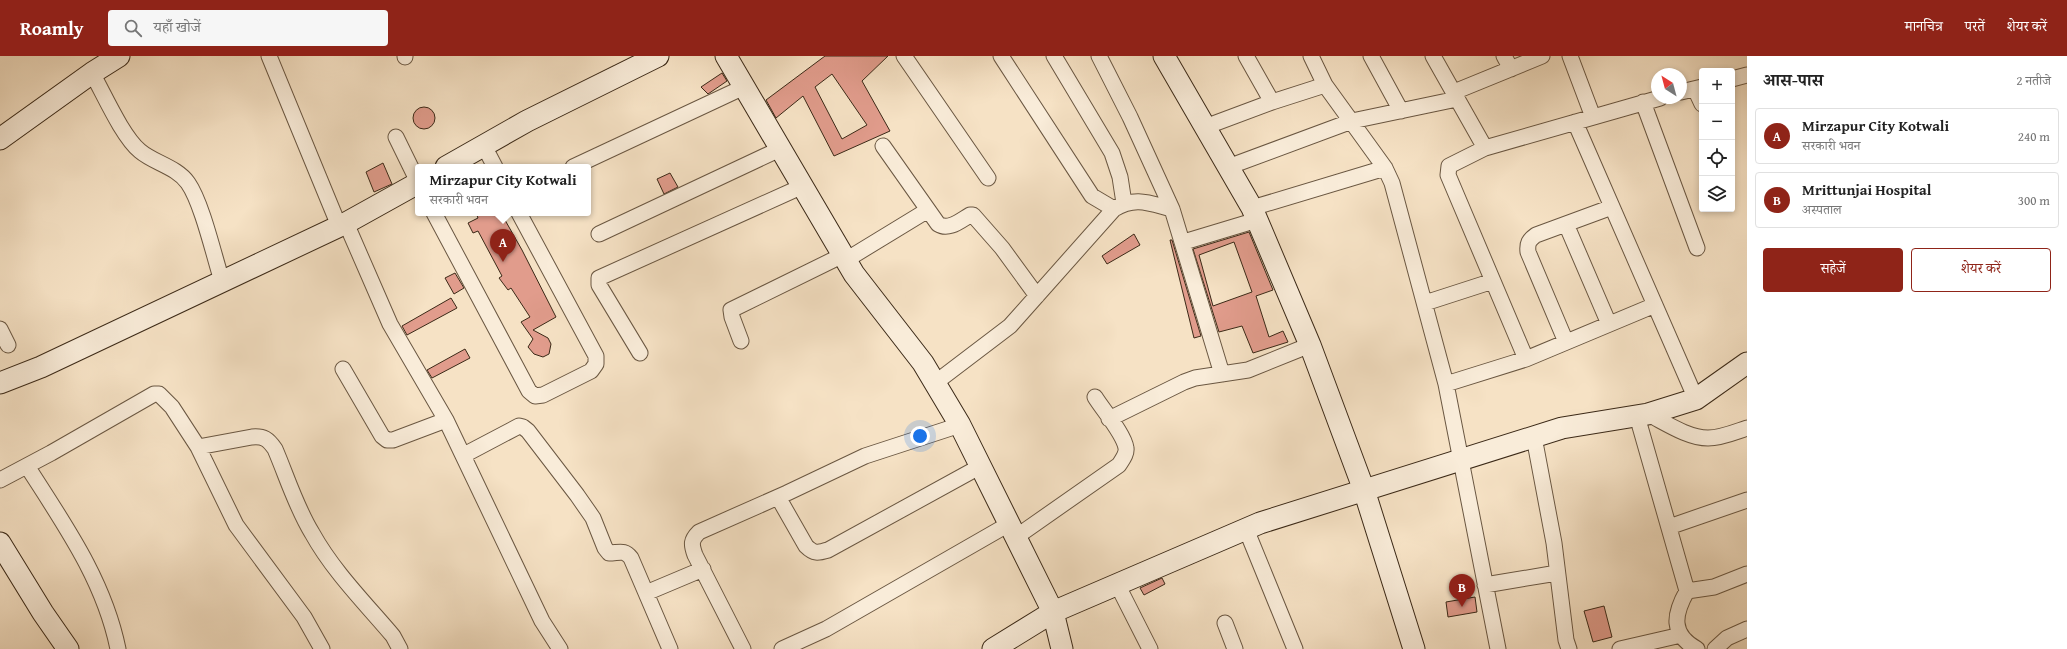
<!DOCTYPE html>
<html lang="hi">
<meta charset="utf-8">
<style>
body{margin:0;font-family:"Gentium Book Plus","Noto Serif Devanagari",serif;background:#f6f6f6;color:#222}
.controls{position:absolute;right:12px;top:12px;display:grid;overflow:hidden;border-radius:4px;box-shadow:0 2px 6px #0003}
.controls button{width:36px;height:36px;display:grid;place-items:center;padding:0;border:0;border-bottom:1px solid #e0e0e0;background:#fff;color:#222;font:20px sans-serif}
.compass{position:absolute;left:1651px;top:12px;width:36px;height:36px;border-radius:50%;background:#fff;box-shadow:0 2px 6px #0003;rotate:324deg}
.you{position:absolute;left:920px;top:380px;width:14px;height:14px;margin:-10px;border:3px solid #fff;border-radius:50%;background:#1a73e8;box-shadow:0 0 0 6px #1a73e833}
.badge{display:grid;place-items:center;width:26px;height:26px;border-radius:50%;background:#8f2418;color:#fff;font-size:13px;font-weight:700}
.pin{position:absolute;translate:-50% -33px;filter:drop-shadow(0 1px 2px #0008)}
.pin::after{content:'';position:absolute;top:21px;width:14px;height:12px;background:inherit;clip-path:polygon(0 0,100% 0,50% 100%)}
.popup{position:absolute;left:415px;top:108px;width:176px;height:52px;box-sizing:border-box;display:grid;place-content:center;border-radius:4px;background:#fff;filter:drop-shadow(0 1px 3px #0005);font-size:13px;white-space:nowrap;color:#767676}
.popup b{font-size:15px;color:#222}
.popup::after{content:'';position:absolute;left:50%;top:100%;margin-left:-8px;border:8px solid transparent;border-top-color:#fff}
.list{margin:0;padding:0;list-style:none}
h2{display:flex;justify-content:space-between;align-items:center;height:52px;margin:0;padding:0 16px;font-size:17px}
h2 small{font-size:13px;font-weight:400;color:#767676}
.list li{display:grid;grid-template-columns:26px 1fr auto;gap:12px;align-items:center;box-sizing:border-box;height:56px;margin:0 8px 8px;padding:0 8px;border:1px solid #e0e0e0;border-radius:4px}
.list b{display:block;font-size:15px;white-space:nowrap}
.list p{margin:0;font-size:13px;white-space:nowrap;color:#767676}
.list em{font-size:13px;font-style:normal;color:#767676}
.actions{display:flex;gap:8px;padding:12px 16px}
.actions a{flex:1;padding:9px 0;border:1px solid #8f2418;border-radius:4px;text-align:center;font-size:14px;color:#8f2418}
.actions .main{background:#8f2418;color:#fff}
.icon{flex:none;width:22px;height:22px;fill:none;stroke:currentColor;stroke-width:2;stroke-linecap:round;stroke-linejoin:round}
.map{position:relative;flex:none;width:1747px;height:593px;overflow:hidden}
header{display:flex;align-items:center;gap:24px;box-sizing:border-box;height:56px;padding:0 20px;background:#8f2418;color:#fff}
header strong{font-size:19px}
nav{display:flex;gap:22px;margin-inline-start:auto;font-size:14px}
.search{width:280px;height:36px;background:#f6f6f6;display:flex;align-items:center;gap:10px;box-sizing:border-box;padding:0 14px;border-radius:4px;color:#767676;font-size:15px}
main{display:flex}
aside{flex:1;background:#fff}
.map>svg:first-child{display:block}
</style>
<header>
<strong>Roamly</strong>
<div class="search"><svg class="icon" aria-label="search" viewBox="0 0 24 24"><circle cx="10" cy="10" r="6"/><path d="M15 15l6 6"/></svg>यहाँ खोजें</div>
<nav><a>मानचित्र</a><a>परतें</a><a>शेयर करें</a></nav>
</header>
<main>
<div class="map">
<svg width="1747" height="593" viewBox="0 0 1747 593">
<rect width="100%" height="100%" fill="#f6e2c5"/>
<filter id="stains"><feTurbulence type="fractalNoise" baseFrequency=".005" numOctaves="4"/><feColorMatrix values="0 0 0 0 .2 0 0 0 0 .09 0 0 0 0 .02 0 0 0 .5 -.17"/></filter>
<radialGradient id="worn" r=".72"><stop offset=".6" stop-color="#630" stop-opacity="0"/><stop offset="1" stop-color="#630" stop-opacity=".3"/></radialGradient>
<path fill="#e19c8c" stroke="#3b2917" fill-rule="evenodd" d="M825,0h63l-26,25 28,50 -56,25 -31,-60 -27,22 -10,-18zM832,18l35,51 -25,14 -27,-52z
M722,17l5,8 -19,13 -7,-7z
M413 62a11 11 0 1 1 22 0a11 11 0 1 1-22 0Z
M383,107l9,21 -18,8 -8,-20z
M670,117l8,14 -14,7 -7,-15z
M476,157h25l21,37 34,67 -23,13 15,8 3,6 -2,10 -6,3 -9,-3 -6,-7 5,-8 -12,-17 9,-5 -19,-29 -3,2 -9,-12 3,-2 -24,-45 -5,2 -5,-10 10,-5z
M1249,176l24,58 -17,6 13,41 14,-6 5,11 -35,11 -11,-27 -23,6 -26,-83zM1234,186l18,50 -39,14 -14,-51z
M1134,178l6,11 -33,19 -5,-8z
M1170,184h2l29,96 -7,2z
M455,217l9,15 -10,6 -9,-16z
M451,242l6,10 -50,27 -5,-9z
M465,293l5,9 -38,20 -5,-8z
M1162,522l3,6 -21,11 -4,-7z
M1475,541l2,15 -29,5 -2,-15z
M1604,550l8,31 -19,5 -9,-31z"/>
<g fill="none" stroke-linecap="round" stroke-linejoin="round">
<defs>
<path id="street" d="M269,0l70,170
M405,0v1
M904,0l84,122
M1001,0l91,140 22,13
M1054,0l58,97 8,24 4,26
M1099,0l31,61 42,92 50,165
M1246,0l26,46
M1311,0l14,29 60,83 7,15 54,201 52,265
M1371,0l30,55
M1433,0l52,92
M1504,0l7,13
M1570,0l23,61
M92,17c12,21 30,63 48,78 14,12 37,16 48,32 14,20 26,73 34,98
M1732,23l15,-4
M1695,33l7,15
M1454,36l88,-36
M1681,36l21,-5
M1643,46l54,146
M1575,66l121,277
M1205,71l67,-25 53,-17
M396,81l22,45
M484,90l11,21
M883,90l55,78c11,7 23,-4 32,-9h3l29,33 35,48
M573,111l171,-80
M1228,111l124,-46 105,-22
M1252,152l133,-40
M434,157l95,178 6,5 8,-1 48,-24 5,-7v-8l-77,-143
M346,167l44,101 56,96 96,201 18,28
M1566,168l43,100
M599,178l181,-85
M1184,186l73,-22
M846,204l82,-50
M1425,247l68,-22
M0,273l8,16
M741,285l-9,-24 -1,-7 112,-55
M1566,286l-38,-90c-1,-9 1,-12 8,-17l76,-28
M640,297l-41,-68v-7l204,-92
M1526,303l129,-54
M343,313l39,67 5,4h6l53,-20
M935,327l75,-57 104,-117c21,-13 35,-6 58,0
M1446,328l80,-25 -78,-184 1,-9 36,-18 175,-50
M1648,358c18,9 40,24 60,24 13,0 27,-6 39,-10
M1637,360l50,175 27,-4 33,-13
M1109,363l75,-37 11,-4 53,-8 62,-25
M1534,381l20,106 12,97 3,9
M198,391l54,-10c12,-1 16,2 23,12 12,28 21,58 37,84 21,38 53,70 81,103l7,13
M464,399l55,-29 4,1 5,4 49,64 16,23 12,30 4,5c10,0 15,-4 22,5l39,91
M27,410c37,58 77,114 91,183
M0,424l51,-27 103,-59h5l13,13 26,40 38,78 68,92 18,32
M778,441l28,49c8,8 12,7 22,4l153,-84
M1669,471l78,-27
M1246,473l49,120
M1016,481l103,-72c3,-5 8,-11 7,-17 -2,-14 -23,-38 -31,-51
M1117,528l33,65
M1485,529l72,-12
M1687,535c-13,23 -17,43 10,58
M646,537l57,-24
M1225,567l10,26
M743,593l-48,-94c-4,-11 -4,-15 4,-23l88,-39 78,-37 95,-31
M782,593l44,-20 183,-105
M1620,593l61,-14
M1715,593l12,-11 20,-9"/>
<path id="secondary" d="M726,0l128,218 69,89 37,62 93,187 9,37
M1164,0l88,152 58,137 54,145 50,159
M0,83l92,-66 27,-17
M446,111l81,-46 131,-65
M0,327l41,-16 305,-144 72,-40
M0,487l43,70 25,36
M993,593l60,-37 207,-89 302,-95 86,-14 48,-15 51,-36"/>
</defs>
<use href="#street" stroke="#6a5742" stroke-width="17"/>
<use href="#secondary" stroke="#3b2917" stroke-width="23"/>
<use href="#street" stroke="#f9ecd9" stroke-width="15"/>
<use href="#secondary" stroke="#f9ecd9" stroke-width="21"/>
</g>
<rect width="100%" height="100%" filter="url(#stains)"/>
<rect width="100%" height="100%" fill="url(#worn)"/>
</svg>
<div class="controls">
<button>+</button>
<button>−</button>
<button><svg class="icon" aria-label="locate" viewBox="0 0 24 24"><circle cx="12" cy="12" r="6"/><path d="M12 2v4M12 18v4M2 12h4M18 12h4"/></svg></button>
<button><svg class="icon" aria-label="layers" viewBox="0 0 24 24"><path d="M12 4l9 5-9 5-9-5zM3 14l9 5 9-5"/></svg></button>
</div>
<svg class="compass" viewBox="-18 -18 36 36"><path d="M0-13l5 13h-10z" fill="#e53935"/><path d="M0 13l5-13h-10z" fill="#767676"/></svg>
<div class="you"></div>
<div class="pin badge" style="left:503px;top:206px">A</div>
<div class="popup"><b>Mirzapur City Kotwali</b>सरकारी भवन</div>
<div class="pin badge" style="left:1462px;top:551px">B</div>
</div>
<aside>
<h2>आस-पास<small>2 नतीजे</small></h2>
<ul class="list">
<li><span class="badge">A</span><div><b>Mirzapur City Kotwali</b><p>सरकारी भवन</p></div><em>240 m</em></li>
<li><span class="badge">B</span><div><b>Mrittunjai Hospital</b><p>अस्पताल</p></div><em>300 m</em></li>
</ul>
<div class="actions"><a class="main">सहेजें</a><a>शेयर करें</a></div>
</aside>
</main>
